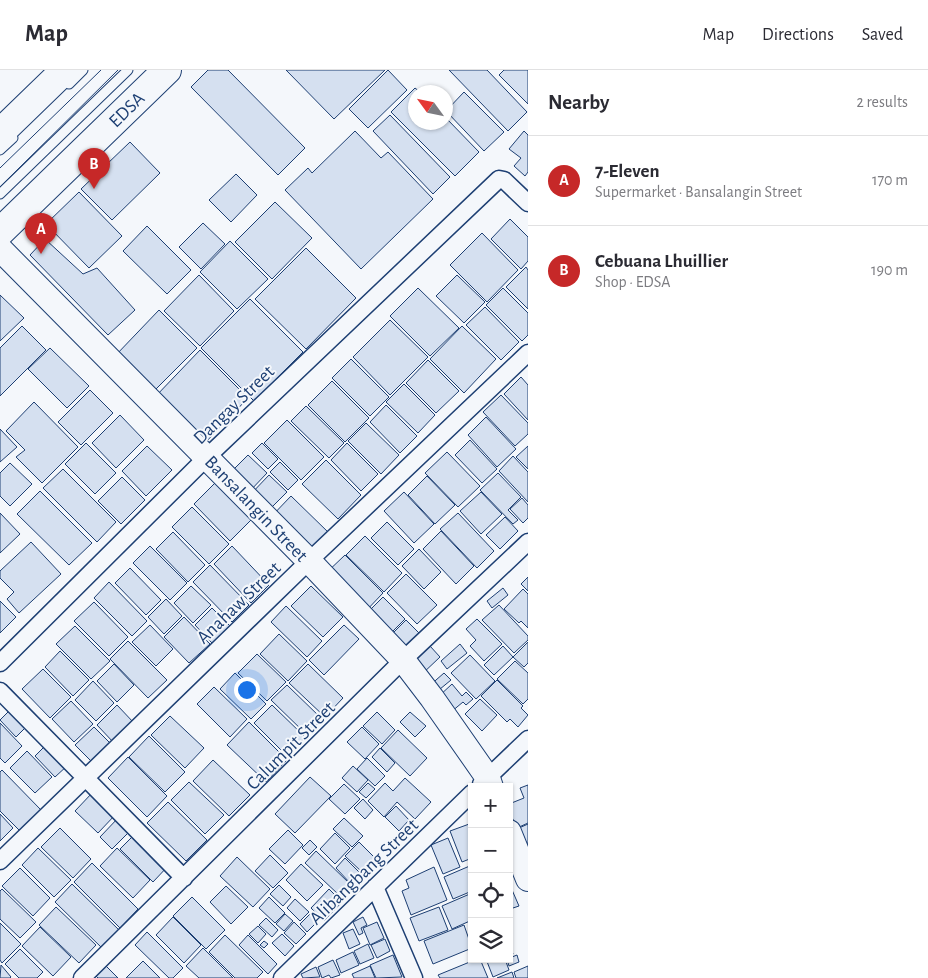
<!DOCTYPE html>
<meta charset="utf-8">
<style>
body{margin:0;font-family:"Alegreya Sans",sans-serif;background:#f2f2f3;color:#2b2b33}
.controls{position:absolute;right:15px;bottom:15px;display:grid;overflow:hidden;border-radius:0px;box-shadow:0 1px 4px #0004}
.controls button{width:45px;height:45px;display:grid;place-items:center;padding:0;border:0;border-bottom:1px solid #e1e1e2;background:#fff;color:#2b2b33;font:25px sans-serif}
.compass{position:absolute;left:408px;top:15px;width:45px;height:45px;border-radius:50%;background:#fff;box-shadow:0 1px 4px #0004;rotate:303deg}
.you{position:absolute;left:246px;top:619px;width:18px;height:18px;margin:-12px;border:4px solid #fff;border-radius:50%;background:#1a73e8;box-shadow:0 0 0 8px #1a73e833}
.badge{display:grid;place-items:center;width:32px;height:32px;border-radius:50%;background:#c62828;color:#fff;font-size:16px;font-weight:700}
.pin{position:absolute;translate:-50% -41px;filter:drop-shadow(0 1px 2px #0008)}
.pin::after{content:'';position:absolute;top:26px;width:18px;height:15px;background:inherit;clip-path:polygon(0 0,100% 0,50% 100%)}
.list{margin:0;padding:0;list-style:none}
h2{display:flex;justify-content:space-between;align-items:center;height:65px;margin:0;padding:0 20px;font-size:21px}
h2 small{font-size:16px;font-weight:400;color:#7c7c81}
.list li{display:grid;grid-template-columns:32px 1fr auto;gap:15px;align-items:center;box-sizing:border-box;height:90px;padding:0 20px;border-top:1px solid #e1e1e2}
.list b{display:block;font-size:19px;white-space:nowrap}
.list p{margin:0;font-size:16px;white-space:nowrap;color:#7c7c81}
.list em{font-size:16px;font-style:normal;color:#7c7c81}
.icon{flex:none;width:28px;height:28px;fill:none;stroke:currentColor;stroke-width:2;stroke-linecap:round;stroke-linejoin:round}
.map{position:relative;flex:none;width:528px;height:908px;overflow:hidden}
header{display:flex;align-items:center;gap:30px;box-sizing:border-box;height:70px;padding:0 25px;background:#fff;border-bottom:1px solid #e1e1e2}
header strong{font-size:24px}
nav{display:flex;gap:28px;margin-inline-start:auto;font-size:18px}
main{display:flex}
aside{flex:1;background:#fff}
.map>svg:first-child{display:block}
</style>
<header>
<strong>Map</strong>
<nav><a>Map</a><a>Directions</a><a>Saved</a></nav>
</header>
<main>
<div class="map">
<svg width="528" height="908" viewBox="0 0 528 908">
<rect width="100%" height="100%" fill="#f4f7fb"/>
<path fill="#d5e0f0" stroke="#1d3f73" d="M208,0h20l77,78 -27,27 -87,-88z
M286,0h99l-51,49z
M388,0l19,20 -39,38 -19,-19z
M449,0h38l40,42 -19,19z
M504,0h24v34l-29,-29z
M415,18l5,4h-4v30h30v-4l33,34 -24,24 -64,-64z
M464,22l40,40 -20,19 -38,-40z
M390,45l60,62 -17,17 -60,-63z
M355,61l26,27 7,-6 45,47 -72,70 -76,-79 23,-22 4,5z
M524,61l4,4v37l-3,4 -11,-10 7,-8 -12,-9z
M130,72l30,31 -48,47 -31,-31z
M236,104l21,21 -26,27 -22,-22z
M79,122l43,44 -33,32 -43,-44z
M275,132l37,36 -40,41 -37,-37z
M510,149l18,18v24l-7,8 -30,-30z
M203,153l22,21 -24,25 -22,-22z
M147,156l44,44 -24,24 -44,-43z
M482,163l36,37 -31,32 -37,-37z
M45,169l38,35 14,-6 38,42 -27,25 -78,-80z
M230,171l38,38 -31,30 -37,-37z
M306,178l50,50 -50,51 -51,-50z
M526,197l2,3v39l-22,-22z
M199,205l35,36 -34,35 -36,-35z
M457,205l28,27 -21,21 -28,-27z
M418,218l41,40 -29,28 -40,-40z
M503,218l25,25v22l-6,6 -36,-36z
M0,225l24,23 -24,23z
M250,229l53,53 -49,49 -53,-53z
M485,237l34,35 -18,18 -35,-35z
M159,240l38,38 -45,45 -37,-37z
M390,250l38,37 -38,38 -37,-38z
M22,256l24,24 -46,46v-48z
M462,256l34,33 -32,34 -34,-34z
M50,278l39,38 -22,22 -39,-39z
M200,280l48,48 -46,48 -48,-48z
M351,289l38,38 -19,19 -38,-38z
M428,290l31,31 -23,22 -30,-30z
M521,307l7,8v35l-24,-26z
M332,311l37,37 -24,24 -37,-37z
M404,314l31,31 -17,18 -32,-31z
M90,320l23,23 -32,32 -23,-23z
M501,325l27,28v11l-13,12 -32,-34z
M34,332l44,45 -36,36 -26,-26 9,-7 -19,-19z
M386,335l31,31 -17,17 -30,-31z
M306,336l38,37 -15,15 -38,-37z
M120,345l24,25 -28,28 -24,-25z
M486,347l30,32 -19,18 -29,-32z
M287,350l37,37 -23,23 -37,-37z
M366,353l33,32 -18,19 -33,-33z
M0,359l17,18 -17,15z
M470,370l27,29 -15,14 -27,-28z
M86,373l30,30 -21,21 -30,-30z
M262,373l16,16 -10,10 -16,-16z
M347,373l31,31 -17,17 -30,-31z
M147,376l25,24 -26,26 -24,-25z
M528,376v23l-12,-12z
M447,382l33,34 -22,21 -33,-34z
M248,385l19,18 -18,19 -19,-19z
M513,386l15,16v30l-29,-31z
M326,390l35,35 -23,24 -36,-35z
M280,392l18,18 -10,10 -18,-18z
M10,393l22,21 -22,22 -10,-10v-23z
M63,399l53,53 -19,20 -54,-54z
M498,403l23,24 -13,13 10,10 -5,4 -33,-34z
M269,405l18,17 -21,21 -17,-17z
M427,406l28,29 -20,19 -27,-29z
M122,407l23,23 -24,24 -23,-23z
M217,411l36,37 -23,23 -36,-37z
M40,421l52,52 -23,22 -52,-51z
M404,422l30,32 -20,19 -30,-32z
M481,422l21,22 -21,20 -21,-23z
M291,426l38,37 -22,23 -38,-37z
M522,428l6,7v13l-5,5 -13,-14z
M192,437l37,37 -20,20 -37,-37z
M0,443l20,21 -20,19z
M458,443l36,38 -17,17 -37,-39z
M505,447l13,14 -18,18 -14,-14z
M387,452l27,27 -16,16 -27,-27z
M441,461l33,35 -18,18 -33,-35z
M173,462l32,33 -17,17 -32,-33z
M365,466l37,37 -18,19 -38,-37z
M31,472l30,32 -42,39 -12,-14 7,-7 -14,-14v-7z
M150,476l37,37 -17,17 -37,-37z
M232,476l37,39 -18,18 -37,-39z
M419,479l22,23 -17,17 -22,-23z
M345,485l38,38 -20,21 -39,-39z
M210,495l39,40 -17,17 -39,-40z
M130,498l31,32 -15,15 -31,-32z
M406,504l31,31 -20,19 -30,-31z
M528,507v14l-7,-7z
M109,512l38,39 -15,15 -38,-38z
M191,516l20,19 -18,18 -19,-20z
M311,516l32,31 -20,20 -32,-31z
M503,518l5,7 -16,13 -5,-7z
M523,519l5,5v34l-7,-7 -2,2 -15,-14z
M383,527l22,22 -19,19 -22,-22z
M166,529l16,17 -18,18 -16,-17z
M0,531l16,16 -16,16z
M94,532l34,35 -19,19 -35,-35z
M499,535l29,31v4l-14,13 -32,-33z
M286,536l36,35 -15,16 -36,-35z
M212,538l18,18 -18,17 -17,-18z
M184,547l26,27 -21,19 -25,-26z
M477,549l25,25 -18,17 -14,-15 6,-6 -10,-11z
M406,550l13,13 -18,18 -13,-13z
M150,555l23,24 -17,17 -24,-24z
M344,555l15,14 -35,36 -15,-15z
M75,556l35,35 -19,18 -35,-35z
M279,564l28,27 -19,20 -28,-27z
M128,571l39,39 -19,18 -38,-39z
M528,572v21l-4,4 -11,-10z
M460,574l7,9 -20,16 -6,-8z
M430,576l10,11 -19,18 -10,-11z
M503,576l10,11 -19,18 -10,-10z
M60,581l29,29 -16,16 -28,-29z
M257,584l29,28 -19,19 -29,-28z
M470,585l25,26 -19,18 -25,-26z
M515,591l13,12v26l-5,5 -26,-25z
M114,594l20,21 -17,17 -20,-21z
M308,594l35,34 -18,19 -36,-34z
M43,599l28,28 -21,21 -28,-29z
M235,603l31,31 -15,15 -31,-30z
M444,603l7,7 -17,14 -6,-7z
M497,610l26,26 -2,2 7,7 -10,12 -8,-8 -3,3 -26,-26z
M93,611l21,22 -18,18 -21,-21z
M452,614l10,12 4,-4 7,7 -7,6 -3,-3 -12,10 -13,-15z
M287,615l35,34 -15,16 -36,-35z
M214,617l33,32 -17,18 -33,-33z
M480,629l17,16 -15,16 -17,-17z
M71,631l22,23 -19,18 -22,-23z
M117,635l17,18 -20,20 -17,-18z
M272,635l33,32 -18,19 -33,-33z
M12,638l16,17 -12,12 -16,-17z
M377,642l18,18 -13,14 -19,-18z
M410,642l16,14 -11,11 -15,-15z
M170,646l34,32 -19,20 -34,-33z
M249,652l38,38 -21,22 -39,-37z
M0,653l22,23 -17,17 -5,-5z
M94,657l18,18 -19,18 -18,-18z
M362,657l17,17 -14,15 -18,-17z
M398,660l29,28 -17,18 -29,-28z
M149,666l36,36 -20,20 -36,-35z
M47,674l21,21 -13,12 -20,-21z
M380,678l15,15 -8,9 -15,-15z
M27,681l25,26 -17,16 -25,-25z
M128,687l39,39 -20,21 -39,-39z
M367,688l18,18 -10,10 -18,-17z
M213,690l37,35 -21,21 -36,-35z
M353,696l15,14 -11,12 -15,-14z
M2,700l39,40 -21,21 -20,-20v-39z
M310,707l21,19 -36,37 -20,-19z
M405,708l26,24 -16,17 -18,-17 -13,15 -16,-16 17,-18 8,8z
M189,712l35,33 -19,19 -34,-34z
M368,713l7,6 -9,9 -7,-6z
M344,714l16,15 -15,15 -16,-15z
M528,715v38l-11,5 -8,-17v-7l15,-6 -4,-10z
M93,722l23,22 -18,19 -23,-22z
M363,729l10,11 -8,9 -11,-11z
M168,732l39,38 -21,21 -39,-38z
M396,736l13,14 -10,11 -14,-14z
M0,744l13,14 -13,13z
M119,747l13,12 -20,20 -12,-12z
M344,748l19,18 -11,11 -19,-18z
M472,753v35l-10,4 -12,-31z
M528,754v19l-2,1 -7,-16z
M60,758l31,31 -18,19 -32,-31z
M288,760l15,15 -18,19 -16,-15z
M136,763l33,32 -16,17 -33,-33z
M335,763l15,15 -15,16 -15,-15z
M448,768l12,29 -17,7 -12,-29z
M310,770l7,7 -8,8 -7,-7z
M359,772l18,18 -14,13 -18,-17z
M38,778l33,32 -17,17 -32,-32z
M117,778l33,32 -17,18 -33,-32z
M316,781l34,33 -11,11 -34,-32z
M270,785l18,18 -15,15 -18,-17z
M237,787l33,32 -17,18 -33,-31z
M345,788l16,16 -10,10 -15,-16z
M92,793l46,46 -18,19 -46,-46z
M301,794l22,21 -16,16 -21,-21z
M472,795v26l-19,8 -9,-22z
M434,797l13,33 -36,15 -9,-24 7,-3 -3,-8z
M20,798l30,30 -17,18 -31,-30z
M509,813l10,23 -9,3 -1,-2z
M72,814l48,47 -17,18 -48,-47z
M279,815l12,12 -8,9 -13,-12z
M226,816l22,21 -17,17 -21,-22z
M2,819l34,33 -16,16 -20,-19v-28z
M329,819l13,13 -18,19 -13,-13z
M472,823v27l-20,9 -10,-23z
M192,827l33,33 -19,19 -33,-33z
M269,827l16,16 -10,10 -16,-15z
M295,829l14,13 -9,9 -13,-13z
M56,837l40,38 -17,18 -40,-38z
M439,837l9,23 -29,11 -9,-23z
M312,842l7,8 -12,12 -7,-8z
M285,844l8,7 -9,10 -8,-7z
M173,847l28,28 -17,18 -28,-28z
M363,847l4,8 -6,3 2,5 -4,2 -6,-13z
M266,848l12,12 -6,7 -13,-12z
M294,852l12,12 -10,10 -12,-11z
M377,852l7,16 -14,7 -7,-17z
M0,853l21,21 -19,19 -2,-3z
M464,855l8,23 -39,16 -9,-23z
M258,856l8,8 -8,9 -9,-9z
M40,857l31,30 -18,19 -31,-30z
M353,859l7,15 -11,5 -6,-16z
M147,862l36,36 -10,10h-4l-34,-33z
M282,864l12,12 -9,10 -13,-13z
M225,865l38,37 -6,6h-22l-26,-26z
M248,865l29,29 -9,10 -29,-29z
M385,869l5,12 -13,7 -6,-13z
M264,871l4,3 -4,4 -4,-3z
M368,874l6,14 -14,6 -6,-13z
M509,874l4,10 -4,2z
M203,878l30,30h-34l-13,-12z
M20,879l23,23 -6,6h-18l-14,-14z
M353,882l6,13 -18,8 -5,-13z
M393,885l9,22 -26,1 -6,-13z
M517,885l2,7 -10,4 -2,-7z
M477,889h3l8,19h-48l-2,-3z
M486,889h19l4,11 -16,7z
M333,890l7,15 -9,3 -2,-3 -7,3 -4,-11z
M143,891l17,17h-34z
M1,895l10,12 -1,1h-10z
M106,896l12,12h-20l-2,-2z
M370,896l5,12h-21l-2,-4z
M528,896v12h-12l-2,-6z
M316,897l4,10 -17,1 -2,-4z
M512,902l2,6h-17z"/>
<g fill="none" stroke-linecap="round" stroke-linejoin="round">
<defs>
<path id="lane" d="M69,14l14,-14
M0,80l13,-12
M0,124l128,-124"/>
<path id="street" d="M0,593l207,-206 292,-278 5,1 24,23
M0,621l184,187
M481,714l47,-45
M0,791l309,-300 219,-208
M375,817l39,91
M82,908l321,-318 125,-118
M282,908l190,-185"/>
<path id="secondary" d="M0,179l309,312 94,99 29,38 56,80 3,9
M509,762l19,47"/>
<path id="highway" d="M0,63l65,-63
M0,162l167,-162"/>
</defs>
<use href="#lane" stroke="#1d3f73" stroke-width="11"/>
<use href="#street" stroke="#1d3f73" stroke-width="19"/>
<use href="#secondary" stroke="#1d3f73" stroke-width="26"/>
<use href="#highway" stroke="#1d3f73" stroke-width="30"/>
<use href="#lane" stroke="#f4f7fb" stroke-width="9"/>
<use href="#street" stroke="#f4f7fb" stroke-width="16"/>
<use href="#secondary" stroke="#f4f7fb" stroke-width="24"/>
<use href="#highway" stroke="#f4f7fb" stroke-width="28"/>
<path stroke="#1d3f73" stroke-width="1" d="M0,98l101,-98
M0,117l118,-117"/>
</g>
<g text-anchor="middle" stroke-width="4" stroke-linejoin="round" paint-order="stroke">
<g font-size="19" fill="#1d3f73" stroke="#f4f7fb">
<text transform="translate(126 39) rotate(-44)" y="7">EDSA</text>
<text transform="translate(233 334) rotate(-44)" y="7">Dangay Street</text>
<text transform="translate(257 438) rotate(46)" y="7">Bansalangin Street</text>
<text transform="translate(238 532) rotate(-44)" y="7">Anahaw Street</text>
<text transform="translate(290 675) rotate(-45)" y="7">Calumpit Street</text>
<text transform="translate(363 801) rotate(-44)" y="7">Alibangbang Street</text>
</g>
</g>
</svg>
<div class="controls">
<button>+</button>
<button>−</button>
<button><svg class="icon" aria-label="locate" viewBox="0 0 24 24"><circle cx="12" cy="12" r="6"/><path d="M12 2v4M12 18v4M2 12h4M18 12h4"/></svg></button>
<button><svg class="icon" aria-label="layers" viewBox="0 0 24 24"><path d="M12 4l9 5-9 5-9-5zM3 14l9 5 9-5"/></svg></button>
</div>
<svg class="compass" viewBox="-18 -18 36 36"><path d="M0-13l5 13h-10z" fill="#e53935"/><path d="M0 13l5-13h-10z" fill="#7c7c81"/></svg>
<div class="you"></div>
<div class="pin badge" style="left:41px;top:184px">A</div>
<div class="pin badge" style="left:94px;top:119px">B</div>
</div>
<aside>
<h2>Nearby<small>2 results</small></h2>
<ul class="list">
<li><span class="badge">A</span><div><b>7-Eleven</b><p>Supermarket · Bansalangin Street</p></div><em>170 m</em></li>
<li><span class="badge">B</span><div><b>Cebuana Lhuillier</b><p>Shop · EDSA</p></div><em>190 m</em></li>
</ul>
</aside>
</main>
